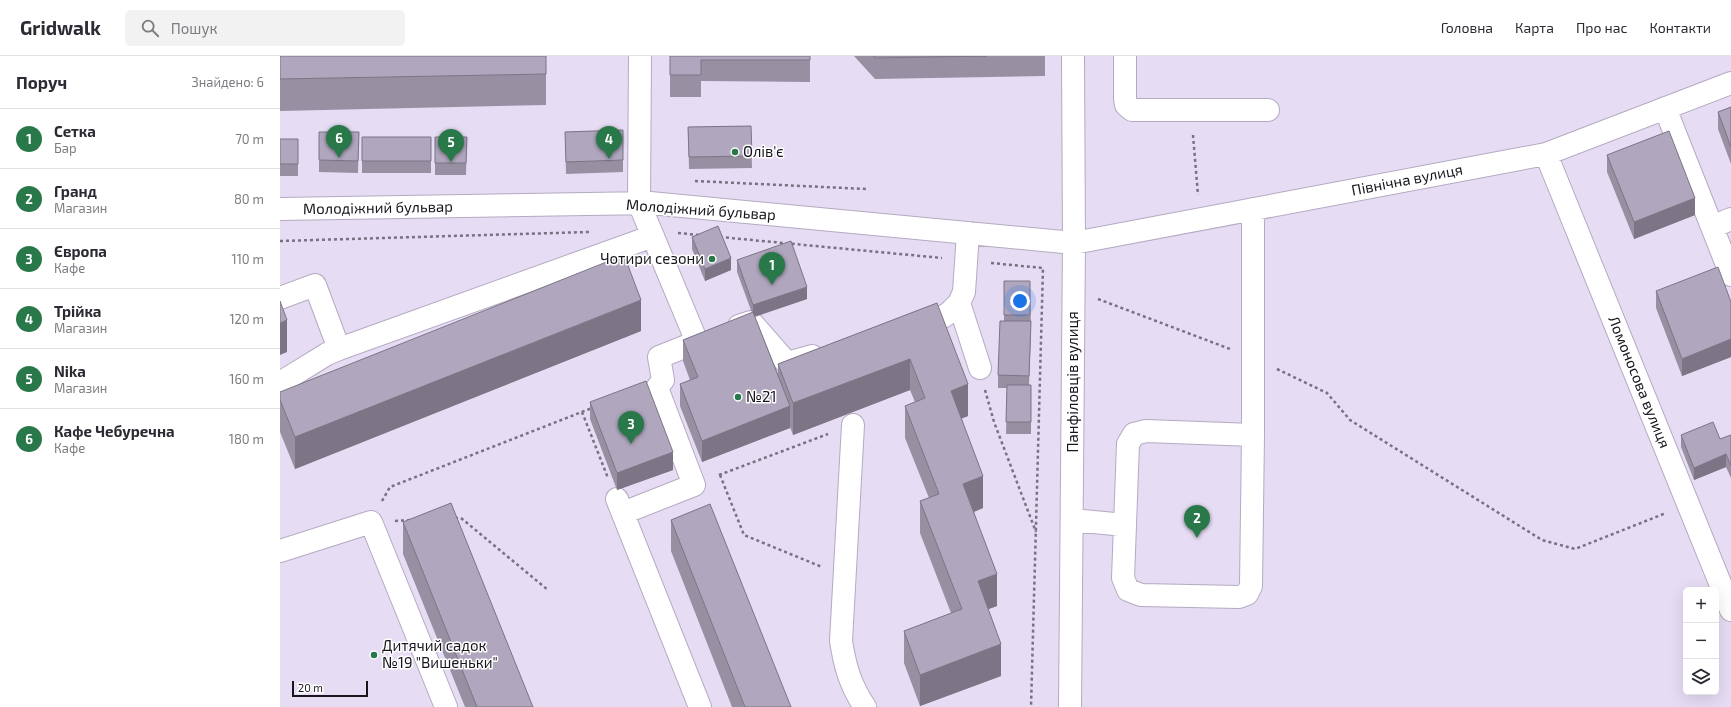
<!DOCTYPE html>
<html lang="uk">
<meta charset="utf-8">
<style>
body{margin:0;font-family:"Exo 2",sans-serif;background:#f2f2f3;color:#2b2b33}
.controls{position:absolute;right:12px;bottom:12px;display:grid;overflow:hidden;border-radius:6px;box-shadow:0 4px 16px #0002}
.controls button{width:36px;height:36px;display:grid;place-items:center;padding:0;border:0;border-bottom:1px solid #e1e1e2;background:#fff;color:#2b2b33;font:20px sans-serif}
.scale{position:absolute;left:12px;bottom:10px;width:76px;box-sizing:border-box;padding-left:4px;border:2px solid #18151d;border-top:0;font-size:11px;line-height:14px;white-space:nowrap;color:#18151d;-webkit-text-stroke:3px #fff;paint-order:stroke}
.you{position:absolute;left:740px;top:245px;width:14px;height:14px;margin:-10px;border:3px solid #fff;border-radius:50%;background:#1a73e8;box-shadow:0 0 0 6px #1a73e833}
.badge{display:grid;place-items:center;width:26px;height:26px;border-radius:50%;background:#297849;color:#fff;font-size:13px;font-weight:700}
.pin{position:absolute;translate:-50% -33px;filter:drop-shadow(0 1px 2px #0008)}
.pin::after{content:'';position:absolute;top:21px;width:14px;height:12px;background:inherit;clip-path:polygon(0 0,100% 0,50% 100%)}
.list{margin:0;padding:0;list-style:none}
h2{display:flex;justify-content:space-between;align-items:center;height:52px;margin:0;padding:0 16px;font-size:17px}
h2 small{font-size:13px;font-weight:400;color:#7c7c81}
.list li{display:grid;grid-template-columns:26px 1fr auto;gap:12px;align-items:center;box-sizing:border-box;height:60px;padding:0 16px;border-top:1px solid #e1e1e2}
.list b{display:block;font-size:15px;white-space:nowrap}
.list p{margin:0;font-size:13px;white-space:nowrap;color:#7c7c81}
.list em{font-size:13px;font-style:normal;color:#7c7c81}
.icon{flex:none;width:22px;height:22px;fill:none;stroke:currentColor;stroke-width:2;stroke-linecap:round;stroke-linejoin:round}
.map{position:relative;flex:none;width:1451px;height:651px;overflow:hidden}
header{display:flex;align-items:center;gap:24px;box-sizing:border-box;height:56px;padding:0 20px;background:#fff;border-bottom:1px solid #e1e1e2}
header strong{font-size:19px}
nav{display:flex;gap:22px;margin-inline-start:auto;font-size:14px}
.search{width:280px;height:36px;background:#f2f2f3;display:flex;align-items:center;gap:10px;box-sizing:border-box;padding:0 14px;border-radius:6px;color:#7c7c81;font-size:15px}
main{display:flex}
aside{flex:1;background:#fff}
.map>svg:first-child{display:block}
</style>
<header>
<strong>Gridwalk</strong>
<div class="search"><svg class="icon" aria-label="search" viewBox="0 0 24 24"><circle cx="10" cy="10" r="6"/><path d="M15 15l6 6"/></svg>Пошук</div>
<nav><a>Головна</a><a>Карта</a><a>Про нас</a><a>Контакти</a></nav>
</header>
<main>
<aside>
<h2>Поруч<small>Знайдено: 6</small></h2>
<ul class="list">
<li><span class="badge">1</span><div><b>Сетка</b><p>Бар</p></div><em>70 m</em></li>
<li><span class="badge">2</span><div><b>Гранд</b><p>Магазин</p></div><em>80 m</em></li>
<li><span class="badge">3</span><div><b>Європа</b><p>Кафе</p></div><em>110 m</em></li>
<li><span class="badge">4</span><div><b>Трійка</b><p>Магазин</p></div><em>120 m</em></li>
<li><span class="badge">5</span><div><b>Nika</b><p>Магазин</p></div><em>160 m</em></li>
<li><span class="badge">6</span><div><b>Кафе Чебуречна</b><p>Кафе</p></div><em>180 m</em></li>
</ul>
</aside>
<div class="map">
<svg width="1451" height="651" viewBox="0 0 1451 651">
<rect width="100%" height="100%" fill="#e6dcf4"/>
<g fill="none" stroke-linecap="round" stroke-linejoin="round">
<defs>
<path id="minor" d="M845,0v42l1,7 6,5h136
M1385,52l66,167
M1266,98l185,456
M0,153l370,-6 424,40 472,-89 185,-71
M1432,171l19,-8
M0,242l35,-13 24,64
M679,247l21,65
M459,270l12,-4 36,41 25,-7
M634,271l24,-7 11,-7 10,-10 5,-11 4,-59
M0,327l47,-29 12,-5 314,-113
M573,369l-12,216c4,25 9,44 24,66
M973,379v-226
M337,443l83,208
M343,457l71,-28 -37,-97 6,-8 -4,-23 38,-15 -58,-139 1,-147
M792,464l53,5 3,-81 6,-10 12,-3 107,4 -2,151 -4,8 -8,3 -98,-2 -13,-5 -5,-12 2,-53
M0,495l91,-29 75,185
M790,651l4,-464 -1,-187"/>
</defs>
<use href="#minor" stroke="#b4aac1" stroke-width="24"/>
<path stroke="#777180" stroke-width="2.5" stroke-dasharray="3 3" stroke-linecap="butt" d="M913,79l5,60
M415,125l171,8
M398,177l21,2
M440,181l222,21
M0,185l309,-9
M711,207l52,5 -12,439
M818,243l132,50
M997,313l50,24 23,27 192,120 33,9 91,-36
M705,334l9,32 42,110
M302,356l26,66
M439,419l109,-41
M440,419l24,60 78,32
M102,445l8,-14 202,-79
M175,462h6l87,72
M115,465l15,-1"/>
<use href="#minor" stroke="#fff" stroke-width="22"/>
</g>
<path fill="#9790a3" d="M0,0h266v49l-266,6z
M390,0h140v26l-109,-1v16h-31z
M574,0h191v20l-170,3z
M1451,51v57l-13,-35v-17z
M471,70l1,42 -63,1 -1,-42z
M343,74v42l-57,2 -1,-42z
M79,76l-1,41 -39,-1v-12z
M82,81h69v36h-69z
M155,81h32l-1,38h-31z
M0,83h18v37h-18z
M1327,99l88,60 -61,24 -27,-67z
M412,181l39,33 -26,11 -13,-32z
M457,204l70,39 -52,18 23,57v-10l159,-61 31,113 -7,2 22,90 -9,4 23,94 -9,3 13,67 -81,30 -16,-43v-32l47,-18 -31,-80v-32l9,-3 -24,-60v-32l10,-4 -5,-12 -117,45 -3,-8v1l-88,34 -22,-56v-22l10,-4 -7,-19v-21l69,-27 -15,-41z
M724,225h26l1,52 -2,52h2v49h-25l1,-46h-9v-13l6,-54z
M1376,235l75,11v55l-49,19 -26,-68z
M361,275l-346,138 -15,-37v-40z
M310,346l83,68 -56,20 -27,-71z
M1401,379l39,4 11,-4v43l-5,-11 -32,13 -13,-33z
M391,464l120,187h-59l-61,-156z
M123,466l130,185h-68l-62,-153z"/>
<path fill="#7b7585" d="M1415,142v17l-61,24v-17z
M451,202v12l-26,11v-12z
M527,231v12l-54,18v-12z
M361,244v31l-346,138v-32z
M7,264v32l-7,3v-32z
M1451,283v18l-49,19v-17z
M630,303v31l-117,45v-32z
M688,328v32l-17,7v-32z
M510,350v22l-88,34v-21z
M393,396v18l-56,20v-17z
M1446,398v13l-32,13v-12z
M703,420v32l-20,8v-32z
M717,518v32l-19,7v-32z
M721,588v32l-81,30v-31z"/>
<path fill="#b0a7be" stroke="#7b7585" d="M0,0h266v18l-266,5z
M390,0h140v4h-109v15h-31z
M593,0h114l-112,2z
M1451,51v40l-13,-35z
M471,70l1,30 -63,1 -1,-30z
M343,74v30l-57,2 -1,-30z
M1389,75l26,67 -61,24 -27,-67z
M39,76h40l-1,29 -39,-1z
M82,81h69v24h-69z
M155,81h32l-1,26h-31z
M0,83h18v25h-18z
M438,170l13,32 -26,11 -13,-32z
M511,185l16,46 -54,18 -16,-45z
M344,199l17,45 -346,137 -15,-37v-8z
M1438,211l13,35v37l-49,20 -26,-68z
M724,225h26v34h-26z
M0,245l7,19 -7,3z
M657,247l31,81 -17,7 32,85 -20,8 34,90 -19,7 23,63 -81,31 -16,-44 58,-22 -42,-108 19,-7 -34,-88 20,-8 -15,-39 -117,44 -15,-39z
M473,256l37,94 -88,35 -22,-57 18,-7 -15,-37z
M720,265h31l-2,55 -31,-1z
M366,325l27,71 -56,21 -27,-71z
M727,329h24v37h-25z
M1433,366l7,17 11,-4v31l-5,-12 -32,14 -13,-33z
M171,447l82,204h-56l-74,-185z
M430,448l81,203h-46l-74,-187z"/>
<g fill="#297849" stroke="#fff" stroke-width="1.5">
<circle cx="455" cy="96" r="4"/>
<circle cx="432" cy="203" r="4"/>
<circle cx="458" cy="341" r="4"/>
<circle cx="94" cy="599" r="4"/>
</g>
<g text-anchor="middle" stroke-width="3" stroke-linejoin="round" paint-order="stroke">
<g font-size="15" fill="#18151d" stroke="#fff" text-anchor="start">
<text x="463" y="101">Олів'є</text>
<text x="424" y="208" text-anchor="end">Чотири сезони</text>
<text x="466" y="346">№21</text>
<text x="102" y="595">Дитячий садок<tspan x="102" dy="17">№19 "Вишеньки"</tspan></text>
</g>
<g font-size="15" fill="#18151d" stroke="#fff">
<text transform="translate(1127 124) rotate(-11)" y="5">Північна вулиця</text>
<text transform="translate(98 152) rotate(-1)" y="5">Молодіжний бульвар</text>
<text transform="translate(421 154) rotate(4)" y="5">Молодіжний бульвар</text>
<text transform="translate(793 326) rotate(-90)" y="5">Панфіловців вулиця</text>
<text transform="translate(1359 326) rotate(68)" y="5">Ломоносова вулиця</text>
</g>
</g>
</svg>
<div class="controls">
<button>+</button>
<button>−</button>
<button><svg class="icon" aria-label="layers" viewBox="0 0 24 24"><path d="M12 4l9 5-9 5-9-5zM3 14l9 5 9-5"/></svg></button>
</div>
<div class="scale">20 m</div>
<div class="you"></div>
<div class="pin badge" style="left:492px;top:229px">1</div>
<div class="pin badge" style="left:917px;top:482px">2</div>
<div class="pin badge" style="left:351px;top:388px">3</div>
<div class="pin badge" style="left:329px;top:103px">4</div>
<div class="pin badge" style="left:171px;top:106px">5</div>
<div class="pin badge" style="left:59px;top:102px">6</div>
</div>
</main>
